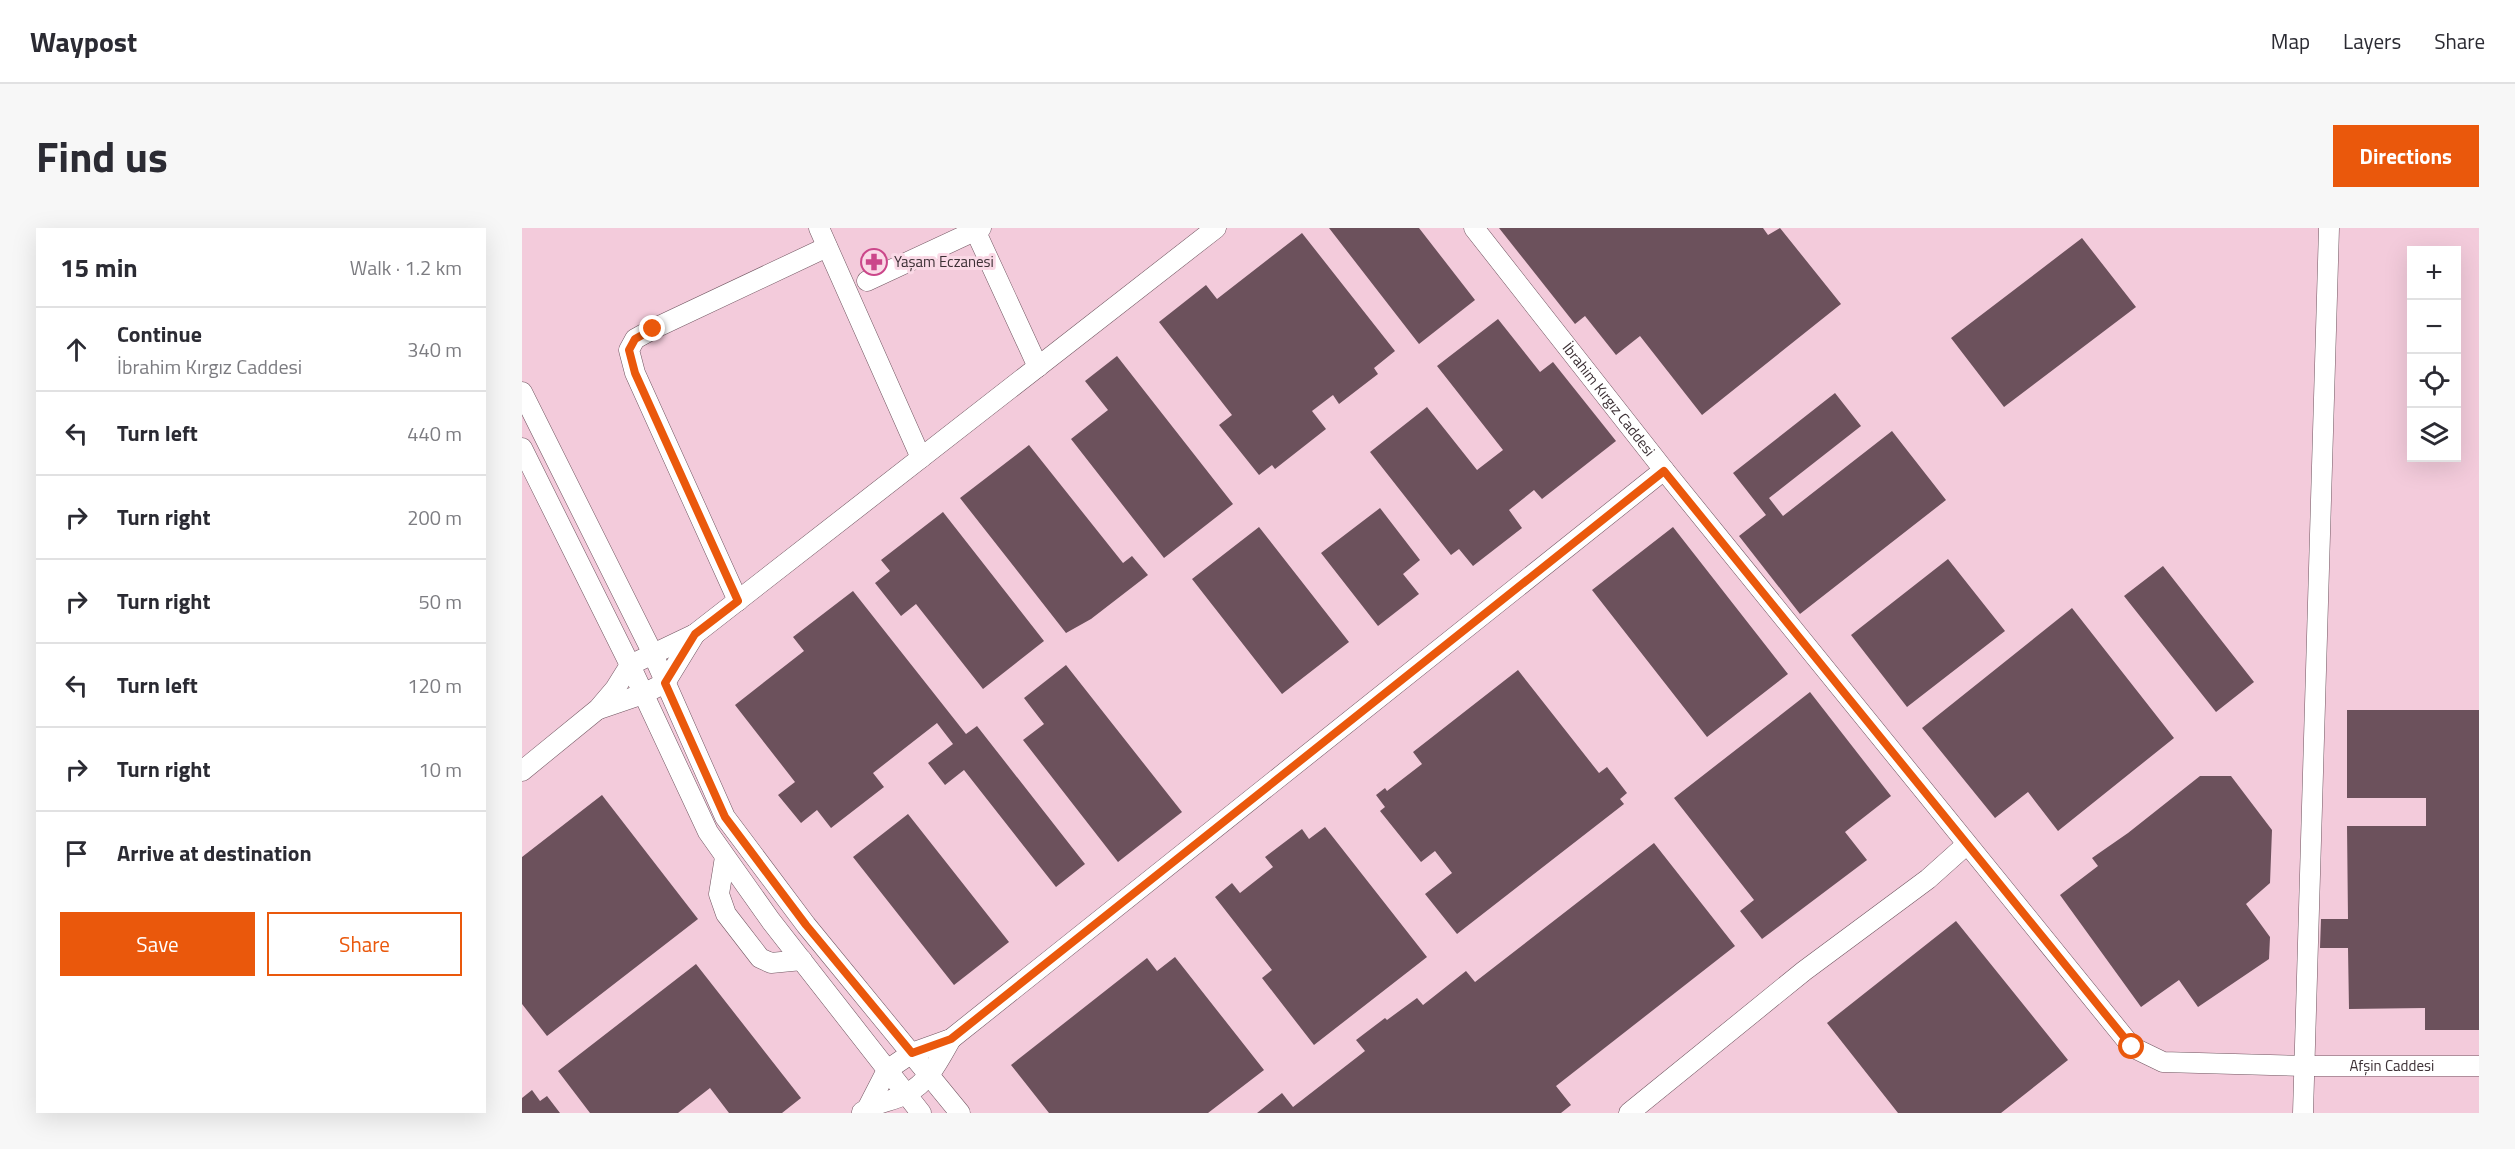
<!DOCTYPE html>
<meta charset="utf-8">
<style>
body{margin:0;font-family:"Titillium Web",sans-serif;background:#f7f7f7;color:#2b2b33}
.controls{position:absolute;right:18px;top:18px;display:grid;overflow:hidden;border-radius:0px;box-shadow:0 6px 24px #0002}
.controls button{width:54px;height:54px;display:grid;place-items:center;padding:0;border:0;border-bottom:2px solid #e1e1e2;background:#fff;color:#2b2b33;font:30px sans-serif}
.stop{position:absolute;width:18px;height:18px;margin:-14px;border:4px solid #ea580c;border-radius:50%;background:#fff}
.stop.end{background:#ea580c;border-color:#fff;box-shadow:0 2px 6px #0008}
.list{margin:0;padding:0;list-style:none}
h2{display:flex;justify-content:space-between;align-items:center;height:78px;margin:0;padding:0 24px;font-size:26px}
h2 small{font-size:20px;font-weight:400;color:#7c7c81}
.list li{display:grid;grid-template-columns:39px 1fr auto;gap:18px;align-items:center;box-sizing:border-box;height:84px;padding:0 24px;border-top:2px solid #e1e1e2}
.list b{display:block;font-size:22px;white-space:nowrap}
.list p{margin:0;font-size:20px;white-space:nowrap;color:#7c7c81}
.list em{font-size:20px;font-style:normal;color:#7c7c81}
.actions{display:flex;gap:12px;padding:18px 24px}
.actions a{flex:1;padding:14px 0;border:2px solid #ea580c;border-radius:0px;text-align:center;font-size:21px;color:#ea580c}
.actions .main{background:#ea580c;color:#fff}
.icon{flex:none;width:33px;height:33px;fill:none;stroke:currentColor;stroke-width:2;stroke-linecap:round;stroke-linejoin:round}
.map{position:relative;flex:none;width:1957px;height:885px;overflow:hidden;border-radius:0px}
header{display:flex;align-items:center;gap:36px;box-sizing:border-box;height:84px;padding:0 30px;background:#fff;border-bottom:2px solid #e1e1e2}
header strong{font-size:28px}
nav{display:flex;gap:33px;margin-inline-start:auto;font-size:21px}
.intro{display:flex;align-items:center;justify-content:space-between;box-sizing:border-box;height:144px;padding:0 36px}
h1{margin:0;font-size:42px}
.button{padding:15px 27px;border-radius:0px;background:#ea580c;color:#fff;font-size:21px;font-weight:700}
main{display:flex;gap:36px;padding:0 36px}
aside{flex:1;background:#fff;border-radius:0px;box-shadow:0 6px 24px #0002}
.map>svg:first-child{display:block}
</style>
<header>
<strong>Waypost</strong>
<nav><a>Map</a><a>Layers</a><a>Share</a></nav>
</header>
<div class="intro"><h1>Find us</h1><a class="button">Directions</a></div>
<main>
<aside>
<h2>15 min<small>Walk · 1.2 km</small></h2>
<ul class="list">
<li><svg class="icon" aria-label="ahead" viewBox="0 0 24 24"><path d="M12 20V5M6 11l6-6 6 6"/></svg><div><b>Continue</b><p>İbrahim Kırgız Caddesi</p></div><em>340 m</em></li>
<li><svg class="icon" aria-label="left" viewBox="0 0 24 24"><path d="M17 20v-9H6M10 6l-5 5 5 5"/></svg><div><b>Turn left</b></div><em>440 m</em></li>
<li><svg class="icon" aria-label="right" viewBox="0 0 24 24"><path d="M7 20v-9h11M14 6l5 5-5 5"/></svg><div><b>Turn right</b></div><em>200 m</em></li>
<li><svg class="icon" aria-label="right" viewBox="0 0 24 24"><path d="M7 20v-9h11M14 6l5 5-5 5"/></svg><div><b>Turn right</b></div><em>50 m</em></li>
<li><svg class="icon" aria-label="left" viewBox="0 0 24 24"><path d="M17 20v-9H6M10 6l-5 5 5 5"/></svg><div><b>Turn left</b></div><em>120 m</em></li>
<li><svg class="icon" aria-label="right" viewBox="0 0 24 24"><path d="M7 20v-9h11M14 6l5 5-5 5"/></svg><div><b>Turn right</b></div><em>10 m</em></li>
<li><svg class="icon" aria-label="arrive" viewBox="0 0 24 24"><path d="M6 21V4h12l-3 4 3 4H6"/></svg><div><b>Arrive at destination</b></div></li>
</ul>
<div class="actions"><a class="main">Save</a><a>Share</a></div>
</aside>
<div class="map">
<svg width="1957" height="885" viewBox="0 0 1957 885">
<rect width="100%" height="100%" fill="#fad9e6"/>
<path fill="#f3cbdb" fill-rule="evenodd" d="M0,0h1957v885h-1957zM1890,22h44v208h-44z"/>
<path fill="#6c515c" d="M807,0h90l56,72 -56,44z
M977,0h264l5,7 12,-7 61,76 -139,111 -62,-79 -24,19 -31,-39 -10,8z
M780,5l93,118 -21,17 4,6 -39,30 -6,-9 -21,16 14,18 -51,40 -3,-4 -13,10 -40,-50 13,-10 -73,-93 47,-37 11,14z
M1560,10l54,69 -132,100 -53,-69z
M976,91l42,53 13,-10 63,79 -74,58 -8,-9 -25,20 13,18 -49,38 -14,-17 -8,6 -81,-103 57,-45 50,63 26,-20 -66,-84z
M595,128l116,148 -69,54 -93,-119 37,-29 -23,-29z
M1313,165l26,33 -92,72 14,18 109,-85 54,69 -146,114 -61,-78 27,-21 -33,-42z
M507,217l94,118 9,-7 16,19 -57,44 -25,14 -106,-135z
M858,280l40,52 -17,14 16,20 -41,32 -57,-73z
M421,284l101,129 -61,48 -67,-85 -15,12 -26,-33 15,-12 -9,-11z
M737,299l90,115 -67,52 -90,-115z
M1151,299l115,147 -81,63 -115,-147z
M1426,331l57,72 -98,76 -56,-72z
M1641,338l91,116 -38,30 -92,-116z
M331,363l113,143 11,-8 108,138 -29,23 -92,-117 -19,15 -17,-22 25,-19 -16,-21 -64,50 11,14 -53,41 -14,-18 -16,13 -23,-28 17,-13 -60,-77 69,-54 -11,-14z
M1550,380l102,130 -116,93 -30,-39 -33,26 -73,-90z
M544,437l116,147 -64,50 -95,-122 21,-16 -20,-26z
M996,442l81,103 8,-6 20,26 -7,6 4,5 -167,130 -32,-40 27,-21 -17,-22 -14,11 -41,-51 5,-4 -9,-12 9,-7 2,3 35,-27 -9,-12z
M1288,464l81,104 -46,36 22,28 -105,79 -22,-28 14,-11 -80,-102z
M1825,482h132v320h-54v-22l-76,1 -1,-61h-28l1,-29h27l-1,-93h79v-28h-79z
M1678,548h31l41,54 -2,53 -24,21 24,33 -1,22 -71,48 -19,-27 -38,27 -81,-112 38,-29 -6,-8 36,-25z
M80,567l96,124 -151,117 -25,-32v-147z
M386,586l101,128 -55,43 -101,-128z
M803,599l102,130 -113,88 -52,-67 10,-8 -57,-73 17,-14 8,10 33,-26 -8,-10 37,-28 7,10z
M1132,615l81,103 -179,140 15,19 -10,8h-304l25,-20 11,14 72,-56 -9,-11 29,-22 2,2 30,-22 6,7 43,-34 9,11z
M1434,693l112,139 -67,53h-103l-71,-90z
M653,729l89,113 -56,43h-159l-38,-48 136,-107 10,13z
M174,736l105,134 -19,15h-53l-19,-25 -32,25h-88l-32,-42z
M10,862l8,11 7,-5 13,17h-38v-15z"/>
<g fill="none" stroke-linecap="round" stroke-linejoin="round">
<defs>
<g id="minor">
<path d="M297,0l102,230"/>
<path id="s1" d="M952,0l190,242 468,577 31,15 142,4h174"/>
<path d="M453,2l63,137"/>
<path d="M345,53l114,-53"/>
<path d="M0,164l130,260 73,165 81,108 154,188"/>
<path d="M0,220l108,217 78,167 63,89 150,192"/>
<path d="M216,373l-103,-228 -6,-23 6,-11 18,-10 174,-82"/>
<path d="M77,481l44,-15 22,-11 30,-49"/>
<path d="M0,543l76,-62 17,-20 15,-24 65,-31 521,-406"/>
<path d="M203,629l-6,37 7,20 34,44 11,5 31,-3"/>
<path d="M346,879l19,-37 25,-17 39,-14 713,-569"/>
<path d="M340,884c13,-10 30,-10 44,-18 23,-12 33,-34 45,-55"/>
<path d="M1107,885l175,-142 124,-92 38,-34"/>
<path d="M1781,885l26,-885"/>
</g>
</defs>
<use href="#minor" stroke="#705560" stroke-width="21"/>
<use href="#minor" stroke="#fff" stroke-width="20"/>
</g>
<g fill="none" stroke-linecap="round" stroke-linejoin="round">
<path stroke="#ea580c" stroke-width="8" d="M131,101l-18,10 -6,11 6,23 103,228 -43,33 -30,49 60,134 81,108 106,128 39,-14 713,-568 468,576"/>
</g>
<defs>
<symbol id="pharmacy-ring" viewBox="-11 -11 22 22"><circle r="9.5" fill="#fad9e6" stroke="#cb478a" stroke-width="1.5"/><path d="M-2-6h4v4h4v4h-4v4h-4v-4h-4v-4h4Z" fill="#cb478a"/></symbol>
</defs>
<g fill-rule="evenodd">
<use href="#pharmacy-ring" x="337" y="19" width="30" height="30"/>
</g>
<g text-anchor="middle" stroke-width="6" stroke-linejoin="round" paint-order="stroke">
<g font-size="15" fill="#3c3035" stroke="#fad9e6" text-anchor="start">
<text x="372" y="39">Yaşam Eczanesi</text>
</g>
<g font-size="15" fill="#3c3035" stroke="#fad9e6">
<text dy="5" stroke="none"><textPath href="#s1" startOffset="218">İbrahim Kırgız Caddesi</textPath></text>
<text dy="5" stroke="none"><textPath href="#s1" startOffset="1314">Afşin Caddesi</textPath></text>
</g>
</g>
</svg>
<div class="controls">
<button>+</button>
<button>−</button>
<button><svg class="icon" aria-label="locate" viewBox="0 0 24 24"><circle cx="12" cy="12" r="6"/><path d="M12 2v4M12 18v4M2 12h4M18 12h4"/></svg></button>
<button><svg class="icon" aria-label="layers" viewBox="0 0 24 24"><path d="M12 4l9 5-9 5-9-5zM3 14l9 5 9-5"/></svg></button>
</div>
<div class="stop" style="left:1610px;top:819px"></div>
<div class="stop end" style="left:131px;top:101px"></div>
</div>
</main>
